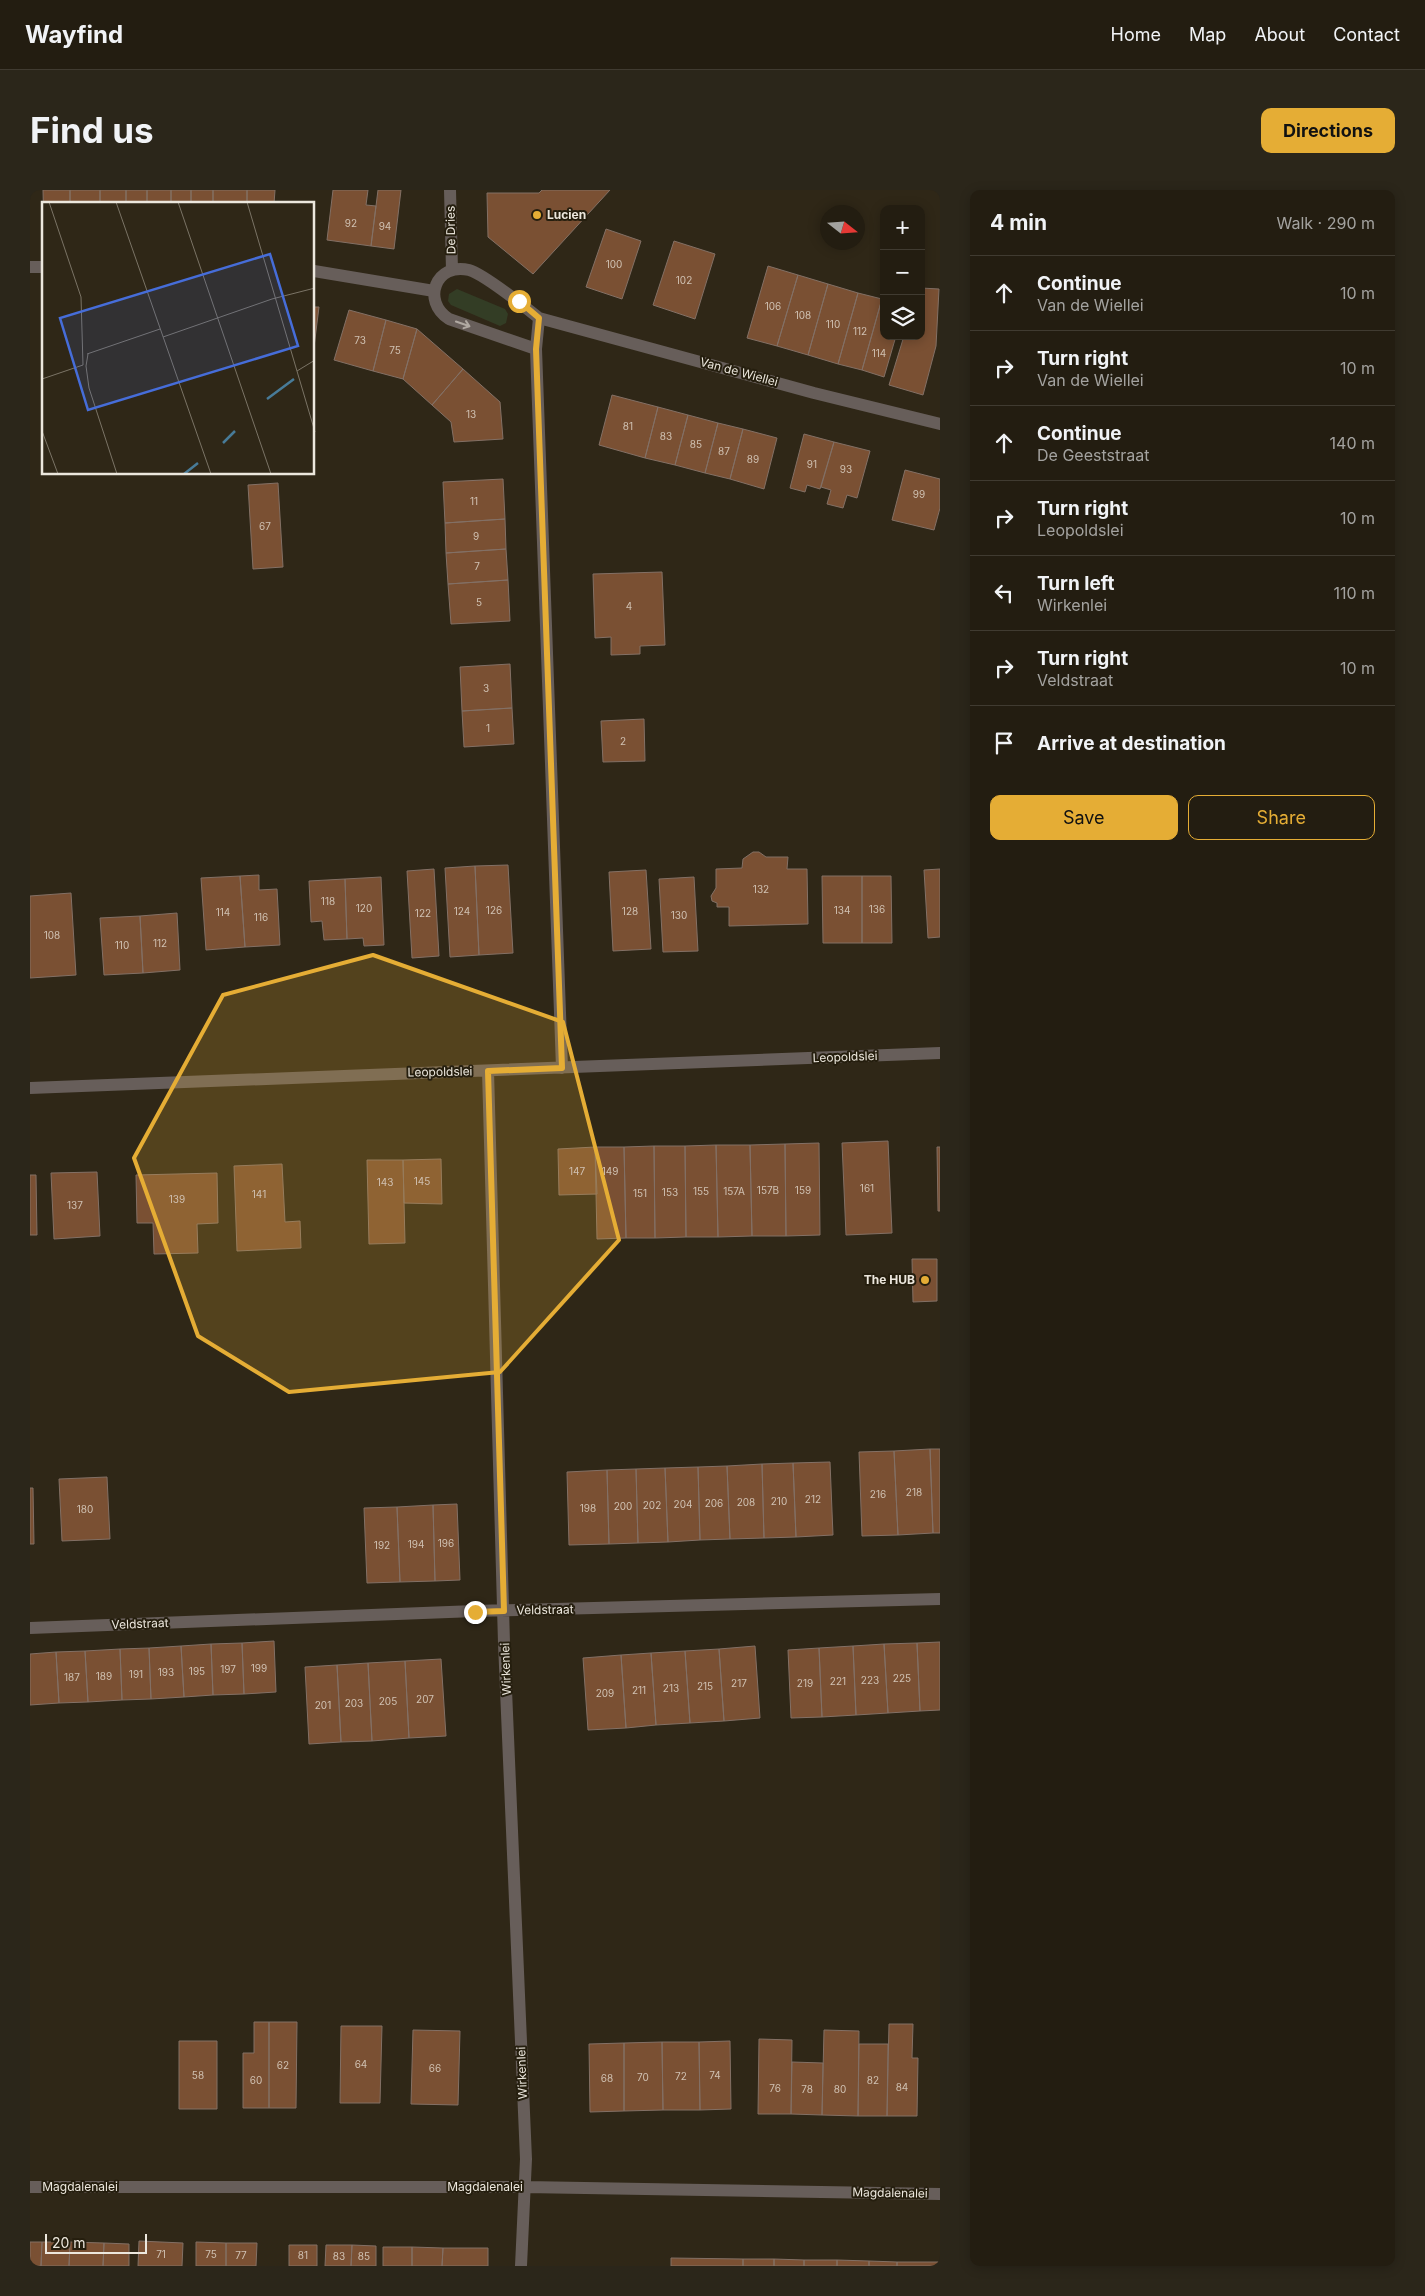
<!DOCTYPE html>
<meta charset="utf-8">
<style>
body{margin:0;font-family:Inter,sans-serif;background:#2b261a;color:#f1f3f6}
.controls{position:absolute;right:15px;top:15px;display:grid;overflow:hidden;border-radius:10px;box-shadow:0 2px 12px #0003}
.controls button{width:45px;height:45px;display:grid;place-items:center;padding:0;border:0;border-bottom:1px solid #403b31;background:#231d11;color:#f1f3f6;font:25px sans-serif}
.compass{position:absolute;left:790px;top:15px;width:45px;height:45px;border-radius:50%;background:#231d11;box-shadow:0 2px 12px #0003;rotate:107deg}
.scale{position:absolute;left:15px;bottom:12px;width:102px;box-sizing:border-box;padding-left:5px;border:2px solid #ece7dd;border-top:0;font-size:14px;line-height:18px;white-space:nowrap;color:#ece7dd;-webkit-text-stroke:4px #251e0e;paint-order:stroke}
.stop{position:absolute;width:15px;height:15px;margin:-11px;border:4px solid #e5ad35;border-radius:50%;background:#fff}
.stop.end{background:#e5ad35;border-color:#fff;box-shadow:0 1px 5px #0008}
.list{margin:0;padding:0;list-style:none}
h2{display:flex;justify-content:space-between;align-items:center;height:65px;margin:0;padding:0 20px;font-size:21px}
h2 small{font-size:16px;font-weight:400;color:#a3a29f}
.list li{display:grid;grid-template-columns:32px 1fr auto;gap:15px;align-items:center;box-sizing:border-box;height:75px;padding:0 20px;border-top:1px solid #403b31}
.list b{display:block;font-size:19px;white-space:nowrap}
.list p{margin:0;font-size:16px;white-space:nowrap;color:#a3a29f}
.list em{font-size:16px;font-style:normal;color:#a3a29f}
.actions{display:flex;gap:10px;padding:15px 20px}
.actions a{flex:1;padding:11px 0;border:1px solid #e5ad35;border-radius:10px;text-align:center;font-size:18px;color:#e5ad35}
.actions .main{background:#e5ad35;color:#111}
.icon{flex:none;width:28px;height:28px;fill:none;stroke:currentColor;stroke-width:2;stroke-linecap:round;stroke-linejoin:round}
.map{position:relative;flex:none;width:910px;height:2076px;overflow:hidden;border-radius:10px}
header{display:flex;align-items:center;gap:30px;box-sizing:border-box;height:70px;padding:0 25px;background:#231d11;border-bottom:1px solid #403b31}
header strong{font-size:24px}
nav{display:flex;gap:28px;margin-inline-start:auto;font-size:18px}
.intro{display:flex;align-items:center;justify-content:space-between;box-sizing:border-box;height:120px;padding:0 30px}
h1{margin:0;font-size:35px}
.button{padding:12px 22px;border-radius:10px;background:#e5ad35;color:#111;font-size:18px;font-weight:700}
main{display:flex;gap:30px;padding:0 30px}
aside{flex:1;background:#231d11;border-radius:10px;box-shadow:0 2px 12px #0003}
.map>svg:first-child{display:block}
</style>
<header>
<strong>Wayfind</strong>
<nav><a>Home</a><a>Map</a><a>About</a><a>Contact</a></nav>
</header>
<div class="intro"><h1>Find us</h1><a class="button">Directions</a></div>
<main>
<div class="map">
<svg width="910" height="2076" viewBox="0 0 910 2076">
<rect width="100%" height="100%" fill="#2f2717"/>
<path fill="#333d25" d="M427,99l48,20 3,5 -2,9 -6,3 -49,-21 -3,-4 1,-7z"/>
<path fill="#7a5033" stroke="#837065" d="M13,0h27v14h-26v28z
M40,0h30v14h-30z
M70,0h26v14h-26z
M96,0h21v14h-21z
M117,0h24v14h-24z
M141,0h20v14h-20z
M161,0h22v14h-22z
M183,0h34v14h-34z
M217,0h28l-1,14h-27z
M303,0h35l-2,15 10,1 -5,40 -44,-6z
M348,0h23l-7,59 -23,-3z
M512,0h68l-77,84 -45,-37 -1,-44h52z
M576,39l35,12 -19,58 -36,-12z
M644,51l41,13 -20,65 -42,-14z
M738,76l30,9 -21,71 -30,-8z
M768,85l30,9 -20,71 -31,-9z
M798,94l30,9 -20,71 -30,-9z
M891,98l18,1 -3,57 -13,49 -34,-10 15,-49h17z
M828,103l24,6 -20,71 -24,-6z
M851,112h3v34h12l-12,41 -22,-7z
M284,117h5l-5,40z
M319,120l37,10 -13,51 -39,-11z
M356,130l31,9 -14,50 -30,-8z
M387,139l46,40 -31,36 -29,-26z
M433,179l37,33 3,37 -49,3 -3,-20 -19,-17z
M582,205l46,12 -13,51 -46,-13z
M628,217l30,8 -13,50 -30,-7z
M658,225l30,8 -13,50 -30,-8z
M688,233l25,6 -13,50 -25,-6z
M713,239l34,9 -13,51 -34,-10z
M774,244l30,8 -14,47 -13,-4 -2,7 -15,-4z
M804,252l36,9 -13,47 -10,-3 -4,13 -16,-4 4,-14 -10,-3z
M875,280l35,9v29l-6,22 -42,-10z
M473,289l2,40 -60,4 -2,-41z
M248,293l5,84 -30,2 -5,-84z
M475,329l1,30 -60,4 -1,-30z
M476,359l2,31 -60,4 -2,-31z
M632,382l3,73 -25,1v8l-29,1v-18l-16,1 -2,-64z
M478,390l2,41 -59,3 -3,-40z
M480,474l2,44 -50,3 -2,-44z
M482,518l2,36 -50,3 -2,-36z
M614,529l1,42 -42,1 -2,-41z
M723,662h6l7,5h22l-1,12h20l1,55 -79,2v-19h-12v-4l-5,-2 -1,-5 5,-8v-19l26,-1 1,-9z
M478,675l5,88 -34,2 -4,-89z
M445,676l4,89 -29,2 -5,-89z
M404,679l5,87 -27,2 -5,-87z
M910,679v68l-12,1 -4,-68z
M616,680l5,79 -38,2 -4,-79z
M229,685v15l18,-1 3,56 -35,2 -5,-71z
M210,686l5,71 -39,3 -5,-72z
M792,686h40v67h-39z
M832,686h29l1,67h-30z
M351,687l3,68 -20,1 -1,-8 -16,1 -2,-60z
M664,687l4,74 -35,1 -4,-73z
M315,689l2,60 -23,1 -2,-19 -11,1 -2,-41z
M41,703l5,82 -46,3v-82z
M147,723l3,57 -37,3 -3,-57z
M110,726l3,57 -39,2 -4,-57z
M858,951l4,92 -46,2 -4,-92z
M789,953l1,92 -34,1 -1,-92z
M755,954l1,92h-34l-2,-91z
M686,955l2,92h-32l-1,-91z
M686,955h34l2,91 -34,1z
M624,956l1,92h-29l-2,-91z
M624,956h31l1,91 -31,1z
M565,957l2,47 -38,1 -1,-46z
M565,957h29l2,91 -29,1z
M907,957h3v64h-2z
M411,969l1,45 -38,-1 -1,-43z
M337,970h36l2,83 -36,1z
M252,974l3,58 15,-1 1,27 -64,3 -3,-85z
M67,982l3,64 -46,3 -3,-66z
M187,983l1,50 -21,1 1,29 -44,1 -1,-31h-16l-1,-48z
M0,985h6l1,60h-7z
M882,1069h25v42l-24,1z
M900,1259l3,84 -35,2 -4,-84z
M900,1259h10v84h-7z
M864,1261l4,84 -36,1 -3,-84z
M800,1272l3,73 -37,2 -3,-74z
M763,1273l3,74 -32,1 -2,-74z
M732,1274l2,74 -34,1 -3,-73z
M697,1276l3,73 -30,1 -2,-73z
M668,1277l2,73 -32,2 -3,-74z
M635,1278l3,74 -30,1 -2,-74z
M606,1279l2,74 -29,1 -2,-74z
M577,1280l2,74 -40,1 -2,-73z
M77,1287l3,62 -48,2 -3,-62z
M0,1298h3l1,56h-4z
M427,1314l3,76 -25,1 -2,-76z
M403,1315l2,76 -35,1 -3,-75z
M367,1317l3,75 -33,1 -3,-75z
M244,1451l2,51 -32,2 -2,-51z
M910,1452v68l-20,1 -3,-68z
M212,1453l2,51 -31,1 -2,-51z
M887,1453l3,68 -32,2 -4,-69z
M181,1454l2,51 -29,2 -3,-51z
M854,1454l4,69 -32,2 -3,-69z
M151,1456l3,51 -33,2 -2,-51z
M725,1456l5,72 -36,3 -5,-72z
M823,1456l3,69 -34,2 -3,-69z
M119,1458l2,51 -29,1 -2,-51z
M789,1458l3,69 -31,1 -3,-68z
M90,1459l2,51 -34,2 -3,-51z
M689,1459l5,72 -34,2 -5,-72z
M55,1461l3,51 -29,1 -3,-51z
M655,1461l5,72 -34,2 -5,-72z
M26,1462l3,51 -29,2v-51z
M621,1463l5,72 -30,3 -5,-73z
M591,1465l5,73 -38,2 -5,-72z
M411,1469l5,77 -37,2 -4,-77z
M375,1471l4,77 -37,3 -4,-78z
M338,1473l4,78 -31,1 -4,-77z
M307,1475l4,77 -32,2 -4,-77z
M224,1832h15v86h-26v-55h11z
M239,1832h28l-1,86h-27z
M859,1834h24l-1,34h6l-1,58h-30z
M311,1836h41l-2,77h-40z
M383,1840l47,1 -2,74 -47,-1z
M794,1840l35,1 -1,85 -36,-1z
M729,1849l33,1 -1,74h-33z
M149,1851h38v68h-38z
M700,1851l1,68 -31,1 -1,-68z
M632,1852l1,68 -39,1v-68z
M632,1852h37l1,68h-37z
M594,1853v68l-34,1 -1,-68z
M829,1854h29l-1,72h-29z
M762,1872l31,1 -1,52 -31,-1z
M109,2051l44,2 -1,23h-44z
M0,2052h12l-1,24h-11z
M12,2052h28l-1,24h-28z
M40,2052l34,1 -1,23h-34z
M166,2052l30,1v23h-30z
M74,2053l25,1v22h-26z
M196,2053h31l-1,23h-30z
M259,2055h28v21h-28z
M296,2055h26l-1,21h-26z
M322,2055l24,1v20h-25z
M353,2057h29v19h-29z
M382,2057l31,1 -1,18h-30z
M413,2058h45v18h-46z
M641,2068l72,1v7h-72z
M713,2069h31v7h-31z
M744,2069l30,1v6h-30z
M774,2070h33v6h-33z
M807,2070l32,1v5h-32z
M839,2071l28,1v4h-28z
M867,2072h43v4h-43z"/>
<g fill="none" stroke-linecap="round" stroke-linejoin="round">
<path stroke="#675e5a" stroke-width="12" d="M420,0l2,80
M0,77h14
M284,81l120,20
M509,128l-3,31 26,719
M506,159l-87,-30c-28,-18 -13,-57 20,-49 15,4 56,37 70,48l275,75 126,31
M458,881l16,572 22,516 -5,107
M0,898l910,-35
M0,1438l445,-17 465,-12
M0,1997h495l415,7"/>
</g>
<defs><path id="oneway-shaft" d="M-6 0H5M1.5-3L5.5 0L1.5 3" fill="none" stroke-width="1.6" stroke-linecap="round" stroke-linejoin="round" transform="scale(1.25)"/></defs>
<use stroke="#b0a9a2" href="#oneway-shaft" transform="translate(433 134) rotate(19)"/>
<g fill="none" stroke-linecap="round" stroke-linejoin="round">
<path stroke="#e5ad35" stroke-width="6" d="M445,1422l29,-1 -16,-540 74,-3 -26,-719 3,-31 -20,-17"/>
</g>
<path fill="#e5ad35" fill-opacity="0.2" stroke="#e5ad35" stroke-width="4" stroke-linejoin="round" d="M343,765l190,67 56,218 -119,132 -211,20 -91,-56 -64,-178 89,-163z"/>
<g fill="#e5ad35" stroke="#251e0e" stroke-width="2">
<circle cx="507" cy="25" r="5"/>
<circle cx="895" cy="1090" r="5"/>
</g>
<g text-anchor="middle" stroke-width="4" stroke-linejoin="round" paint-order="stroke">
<g font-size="10" fill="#d0c1b2">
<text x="321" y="37">92</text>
<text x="355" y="40">94</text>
<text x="584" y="78">100</text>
<text x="654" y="94">102</text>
<text x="743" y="120">106</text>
<text x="773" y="129">108</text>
<text x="803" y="138">110</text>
<text x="830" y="145">112</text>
<text x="330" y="154">73</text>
<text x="365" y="164">75</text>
<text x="849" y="167">114</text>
<text x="441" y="228">13</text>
<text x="598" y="240">81</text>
<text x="636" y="250">83</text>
<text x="666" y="258">85</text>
<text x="694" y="265">87</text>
<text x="723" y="273">89</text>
<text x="782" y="278">91</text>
<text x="816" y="283">93</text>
<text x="889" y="308">99</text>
<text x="444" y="315">11</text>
<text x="235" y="340">67</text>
<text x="446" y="350">9</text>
<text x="447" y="380">7</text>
<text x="449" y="416">5</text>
<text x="599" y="420">4</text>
<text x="456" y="502">3</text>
<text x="458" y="542">1</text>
<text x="593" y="555">2</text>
<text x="731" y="703">132</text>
<text x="298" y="715">118</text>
<text x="334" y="722">120</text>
<text x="847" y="723">136</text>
<text x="464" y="724">126</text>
<text x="812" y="724">134</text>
<text x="432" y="725">124</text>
<text x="600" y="725">128</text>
<text x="193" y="726">114</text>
<text x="393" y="727">122</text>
<text x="649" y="729">130</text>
<text x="231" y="731">116</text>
<text x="22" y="749">108</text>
<text x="130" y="757">112</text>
<text x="92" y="759">110</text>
<text x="547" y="985">147</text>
<text x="580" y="985">149</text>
<text x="392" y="995">145</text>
<text x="355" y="996">143</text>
<text x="837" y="1002">161</text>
<text x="738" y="1004">157B</text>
<text x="773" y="1004">159</text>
<text x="671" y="1005">155</text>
<text x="704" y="1005">157A</text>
<text x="640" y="1006">153</text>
<text x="610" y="1007">151</text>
<text x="229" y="1008">141</text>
<text x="147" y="1013">139</text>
<text x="45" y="1019">137</text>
<text x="884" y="1306">218</text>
<text x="848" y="1308">216</text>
<text x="783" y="1313">212</text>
<text x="749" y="1315">210</text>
<text x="716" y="1316">208</text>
<text x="684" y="1317">206</text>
<text x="653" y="1318">204</text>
<text x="622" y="1319">202</text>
<text x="593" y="1320">200</text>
<text x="558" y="1322">198</text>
<text x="55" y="1323">180</text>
<text x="416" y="1357">196</text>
<text x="386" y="1358">194</text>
<text x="352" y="1359">192</text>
<text x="229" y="1482">199</text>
<text x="198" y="1483">197</text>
<text x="167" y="1485">195</text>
<text x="136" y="1486">193</text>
<text x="106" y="1488">191</text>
<text x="74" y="1490">189</text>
<text x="42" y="1491">187</text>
<text x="872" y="1492">225</text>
<text x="840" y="1494">223</text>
<text x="808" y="1495">221</text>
<text x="709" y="1497">217</text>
<text x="775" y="1497">219</text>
<text x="675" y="1500">215</text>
<text x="641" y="1502">213</text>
<text x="609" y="1504">211</text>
<text x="575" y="1507">209</text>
<text x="395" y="1513">207</text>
<text x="358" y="1515">205</text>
<text x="324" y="1517">203</text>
<text x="293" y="1519">201</text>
<text x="331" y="1878">64</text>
<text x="253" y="1879">62</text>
<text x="405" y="1882">66</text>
<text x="168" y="1889">58</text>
<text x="685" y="1889">74</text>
<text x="651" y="1890">72</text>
<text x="613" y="1891">70</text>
<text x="577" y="1892">68</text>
<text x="226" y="1894">60</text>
<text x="843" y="1894">82</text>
<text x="872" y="1901">84</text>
<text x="745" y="1902">76</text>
<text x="777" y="1903">78</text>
<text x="810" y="1903">80</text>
<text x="131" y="2068">71</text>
<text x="181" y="2068">75</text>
<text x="211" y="2069">77</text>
<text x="273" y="2069">81</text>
<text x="309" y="2070">83</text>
<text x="334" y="2070">85</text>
</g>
<g font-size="12" font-weight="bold" fill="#ece7dd" stroke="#251e0e" text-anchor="start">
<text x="517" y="29">Lucien</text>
<text x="885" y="1094" text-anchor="end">The HUB</text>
</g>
<g font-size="12" fill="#ece7dd" stroke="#251e0e">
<text transform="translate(421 40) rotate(-91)" y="4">De Dries</text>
<text transform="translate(709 182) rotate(15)" y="4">Van de Wiellei</text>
<text transform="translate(815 867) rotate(-2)" y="4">Leopoldslei</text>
<text transform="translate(410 882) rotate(-1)" y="4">Leopoldslei</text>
<text transform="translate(515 1420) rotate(-1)" y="4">Veldstraat</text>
<text transform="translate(110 1434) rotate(-2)" y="4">Veldstraat</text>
<text transform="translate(476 1479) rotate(-92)" y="4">Wirkenlei</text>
<text transform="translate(492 1883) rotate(-92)" y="4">Wirkenlei</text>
<text x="50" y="2001">Magdalenalei</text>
<text x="455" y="2001">Magdalenalei</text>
<text transform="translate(860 2003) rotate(1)" y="4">Magdalenalei</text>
</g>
</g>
<g transform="translate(12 12)">
<rect width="272" height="272" fill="#2f2717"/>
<path fill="none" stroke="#487b98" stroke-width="2.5" d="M225,197l27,-20M181,241l12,-12M142,272l14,-11"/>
<path fill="none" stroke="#7b7466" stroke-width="1" d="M7,0l32,95 2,68M74,0l95,272M136,0l93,272M205,0l68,230M121,135l109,-38 43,-11M45,152l73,-25M46,152l-2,12 3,22 28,86M255,169l18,-11M0,177l41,-14M0,229l16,43"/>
<path fill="#466dd9" fill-opacity="0.15" stroke="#466dd9" stroke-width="2.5" d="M228,52l28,92 -210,64 -28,-92z"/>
<rect width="272" height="272" fill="none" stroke="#ece7dd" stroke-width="2.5"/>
</g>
</svg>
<div class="controls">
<button>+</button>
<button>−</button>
<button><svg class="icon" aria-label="layers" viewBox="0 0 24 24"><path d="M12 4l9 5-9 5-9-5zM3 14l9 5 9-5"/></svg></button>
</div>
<svg class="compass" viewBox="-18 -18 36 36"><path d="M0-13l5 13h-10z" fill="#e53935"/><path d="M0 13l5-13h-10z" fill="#a3a29f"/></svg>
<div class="scale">20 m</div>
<div class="stop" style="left:489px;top:111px"></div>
<div class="stop end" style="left:445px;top:1422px"></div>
</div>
<aside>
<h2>4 min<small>Walk · 290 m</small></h2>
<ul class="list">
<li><svg class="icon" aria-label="ahead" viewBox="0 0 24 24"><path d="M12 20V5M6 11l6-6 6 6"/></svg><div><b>Continue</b><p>Van de Wiellei</p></div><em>10 m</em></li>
<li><svg class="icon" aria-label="right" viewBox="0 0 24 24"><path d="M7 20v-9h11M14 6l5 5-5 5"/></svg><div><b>Turn right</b><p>Van de Wiellei</p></div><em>10 m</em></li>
<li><svg class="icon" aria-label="ahead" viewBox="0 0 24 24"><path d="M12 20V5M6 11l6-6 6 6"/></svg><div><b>Continue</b><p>De Geeststraat</p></div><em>140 m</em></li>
<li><svg class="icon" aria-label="right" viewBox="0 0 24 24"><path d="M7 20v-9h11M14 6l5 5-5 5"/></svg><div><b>Turn right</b><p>Leopoldslei</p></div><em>10 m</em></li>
<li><svg class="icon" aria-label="left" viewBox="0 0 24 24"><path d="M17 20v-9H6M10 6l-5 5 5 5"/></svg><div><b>Turn left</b><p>Wirkenlei</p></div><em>110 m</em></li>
<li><svg class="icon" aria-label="right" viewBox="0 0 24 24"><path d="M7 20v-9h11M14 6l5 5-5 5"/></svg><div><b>Turn right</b><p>Veldstraat</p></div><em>10 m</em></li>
<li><svg class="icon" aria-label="arrive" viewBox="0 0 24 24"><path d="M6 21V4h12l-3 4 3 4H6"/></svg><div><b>Arrive at destination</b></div></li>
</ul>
<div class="actions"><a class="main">Save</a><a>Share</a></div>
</aside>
</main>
